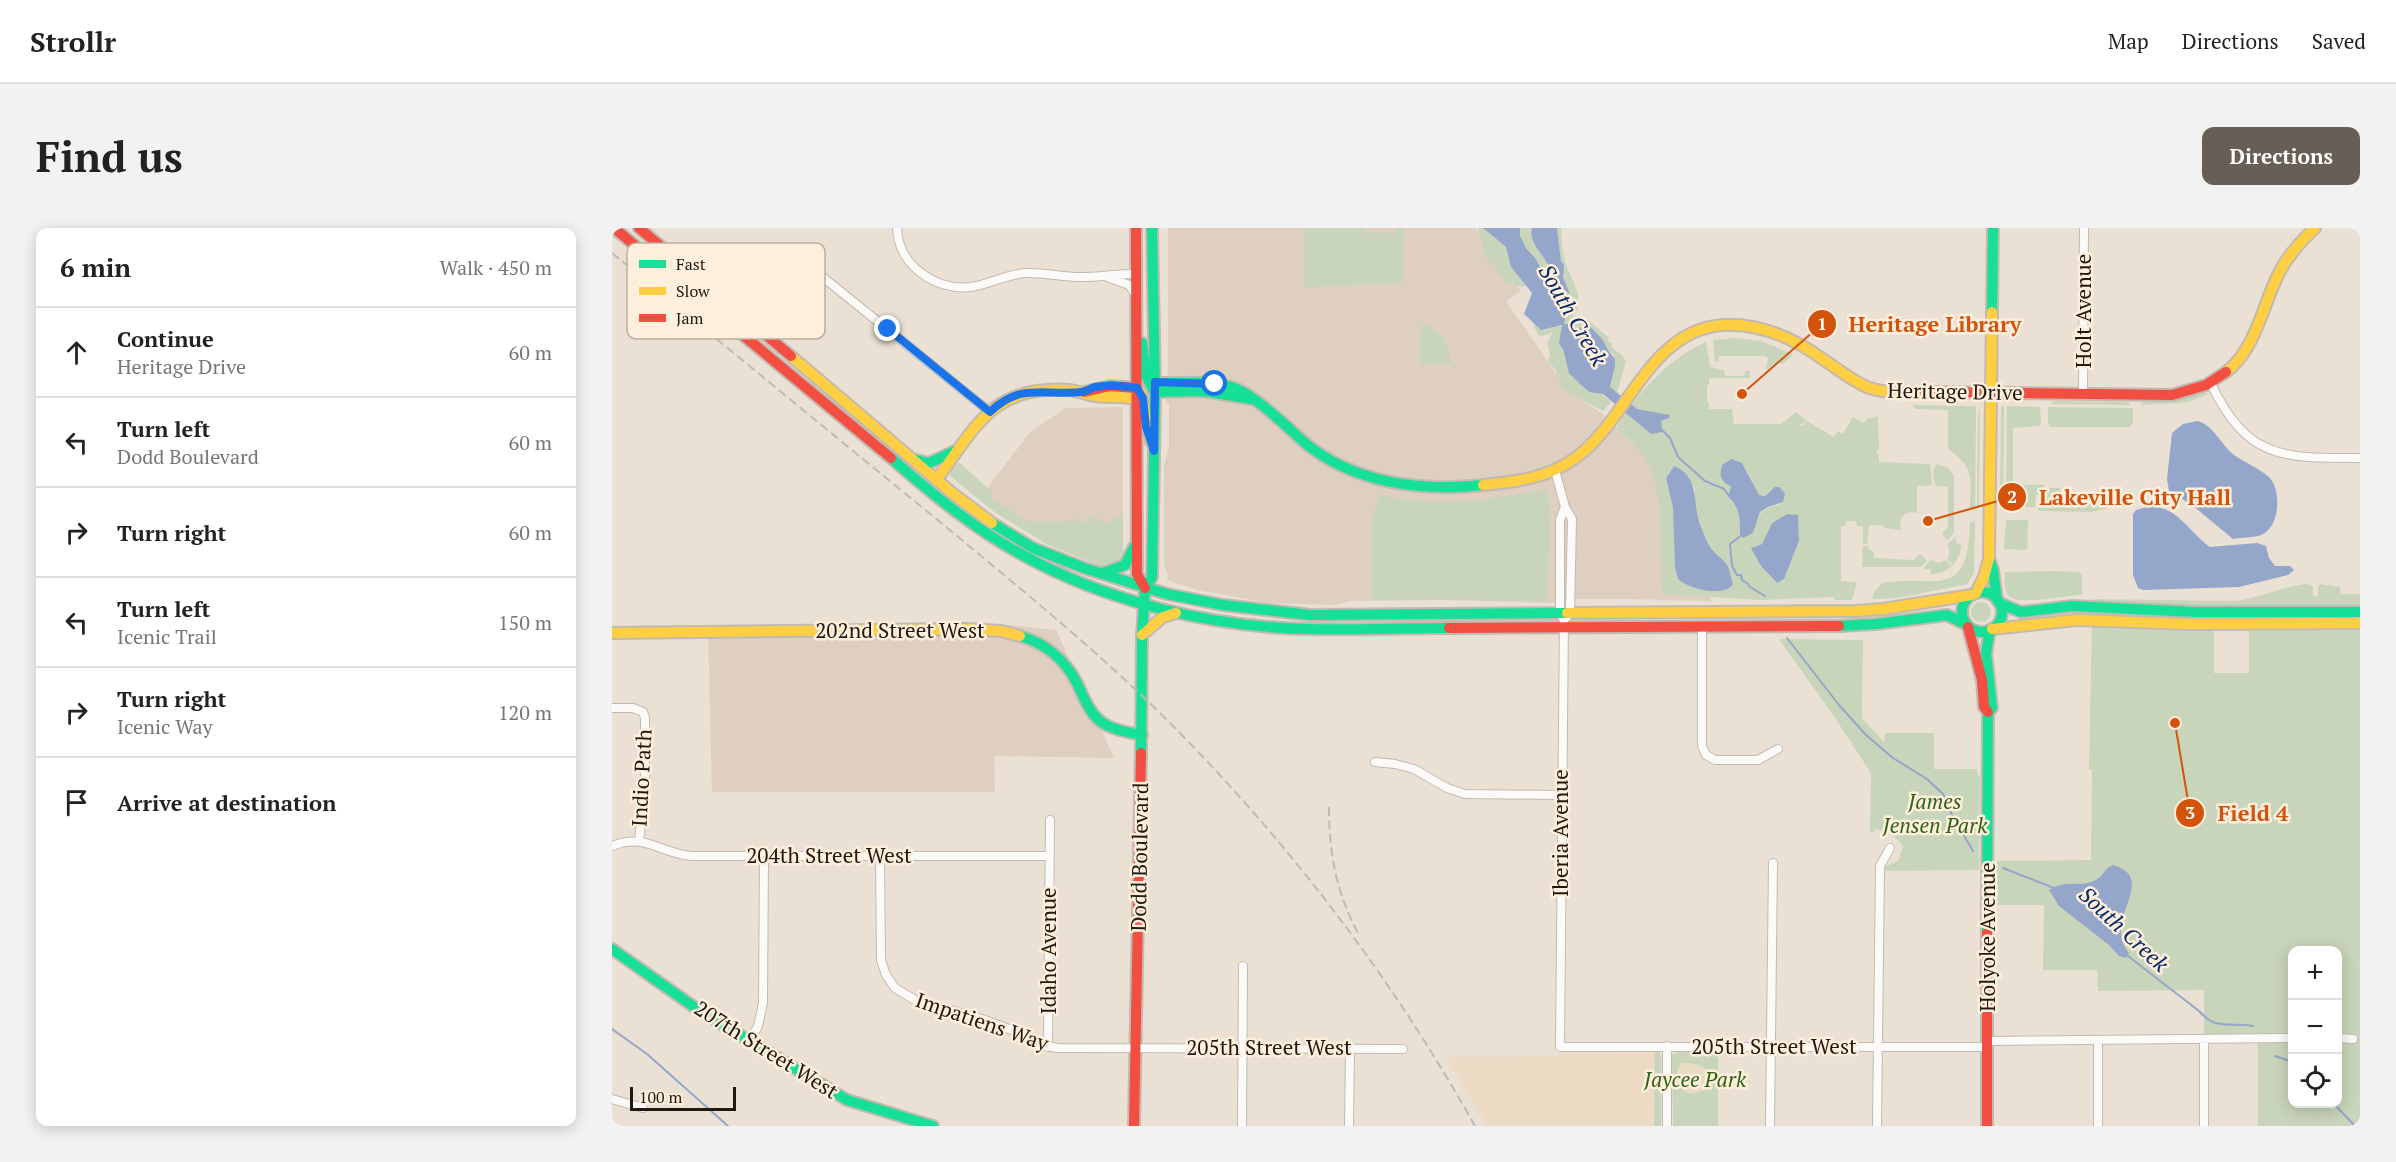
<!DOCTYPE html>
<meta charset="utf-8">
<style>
body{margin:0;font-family:"PT Serif",serif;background:#f2f2f2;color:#222}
.controls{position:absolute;right:18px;bottom:18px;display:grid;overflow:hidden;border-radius:12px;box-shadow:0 3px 15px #0003}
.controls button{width:54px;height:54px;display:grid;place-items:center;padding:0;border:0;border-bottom:2px solid #e0e0e0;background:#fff;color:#222;font:30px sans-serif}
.scale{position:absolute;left:18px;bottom:15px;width:106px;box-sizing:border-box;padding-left:6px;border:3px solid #201911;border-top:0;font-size:16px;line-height:21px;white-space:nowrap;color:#201911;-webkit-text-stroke:4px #feefdd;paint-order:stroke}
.stop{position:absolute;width:18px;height:18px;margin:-14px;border:4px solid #1a73e8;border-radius:50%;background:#fff}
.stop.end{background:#1a73e8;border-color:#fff;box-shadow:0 2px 6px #0008}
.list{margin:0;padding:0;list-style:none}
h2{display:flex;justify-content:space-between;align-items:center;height:78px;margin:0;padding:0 24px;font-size:26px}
h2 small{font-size:20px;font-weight:400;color:#767676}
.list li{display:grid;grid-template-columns:39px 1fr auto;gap:18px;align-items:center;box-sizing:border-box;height:90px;padding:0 24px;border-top:2px solid #e0e0e0}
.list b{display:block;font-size:22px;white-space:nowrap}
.list p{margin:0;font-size:20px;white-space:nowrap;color:#767676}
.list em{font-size:20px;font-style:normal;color:#767676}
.icon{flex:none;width:33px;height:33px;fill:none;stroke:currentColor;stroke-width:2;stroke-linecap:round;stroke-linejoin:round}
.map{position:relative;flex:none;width:1748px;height:898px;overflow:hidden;border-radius:12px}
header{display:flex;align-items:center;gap:36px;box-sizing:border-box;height:84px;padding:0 30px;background:#fff;border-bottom:2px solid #e0e0e0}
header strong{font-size:28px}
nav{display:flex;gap:33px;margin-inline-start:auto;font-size:21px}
.intro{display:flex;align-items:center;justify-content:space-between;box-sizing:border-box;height:144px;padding:0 36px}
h1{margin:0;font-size:42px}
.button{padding:15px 27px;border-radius:12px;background:#675f55;color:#fff;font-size:21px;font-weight:700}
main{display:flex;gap:36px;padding:0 36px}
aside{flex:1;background:#fff;border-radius:12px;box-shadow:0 3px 15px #0003}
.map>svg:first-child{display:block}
</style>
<header>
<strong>Strollr</strong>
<nav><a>Map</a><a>Directions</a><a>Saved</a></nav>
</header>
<div class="intro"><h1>Find us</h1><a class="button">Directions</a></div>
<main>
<aside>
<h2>6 min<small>Walk · 450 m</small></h2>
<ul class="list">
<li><svg class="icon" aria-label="ahead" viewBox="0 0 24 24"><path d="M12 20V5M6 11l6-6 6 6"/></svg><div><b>Continue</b><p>Heritage Drive</p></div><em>60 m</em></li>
<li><svg class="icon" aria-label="left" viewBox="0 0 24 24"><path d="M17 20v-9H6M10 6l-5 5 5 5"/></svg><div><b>Turn left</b><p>Dodd Boulevard</p></div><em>60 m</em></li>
<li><svg class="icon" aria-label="right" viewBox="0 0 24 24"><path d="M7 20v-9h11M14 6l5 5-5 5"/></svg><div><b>Turn right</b></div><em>60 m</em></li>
<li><svg class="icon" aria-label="left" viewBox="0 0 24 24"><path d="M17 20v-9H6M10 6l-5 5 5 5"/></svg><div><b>Turn left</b><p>Icenic Trail</p></div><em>150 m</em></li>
<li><svg class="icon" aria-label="right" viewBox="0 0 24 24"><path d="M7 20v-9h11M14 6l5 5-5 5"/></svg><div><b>Turn right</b><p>Icenic Way</p></div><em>120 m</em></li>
<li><svg class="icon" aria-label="arrive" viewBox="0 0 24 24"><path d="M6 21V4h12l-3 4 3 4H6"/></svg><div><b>Arrive at destination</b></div></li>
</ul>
</aside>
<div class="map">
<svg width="1748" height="898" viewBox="0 0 1748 898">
<rect width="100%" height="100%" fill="#ebe0d4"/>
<path fill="#decfc1" d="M556,0h307l46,63 -15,10 60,87 45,32 6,9 27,23 19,50 48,89v10l-81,-2h-52l-27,4 -108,-3 -92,1 -16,4 -66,-2 -71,-13 -31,-10 1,-5 -4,-11v-98l5,-19v-43l-3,-1 -1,-26 3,-2z
M511,179v119l-94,-1 -47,-30 49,-64 35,-23z
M387,396l57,6 58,128 -120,-2 1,36h-283l-4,-166z"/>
<path fill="#ecdac5" d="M1043,824l-1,74h-167l-41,-69 113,-1 1,-3z"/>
<path fill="#c9d5ba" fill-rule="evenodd" d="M692,0h60v5l25,-1 4,4 4,-8h7l-1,55c-33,0 -65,4 -99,4z
M865,0h6l23,19 5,20 15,19c-15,3 -25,-8 -31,-19 -3,-5 -8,-6 -10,-11 -3,-9 -3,-19 -8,-28z
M908,0h12c-4,13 8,24 15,34 8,12 9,24 22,31l-6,-16 -6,-49h5c-1,10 0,19 2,29 4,20 24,42 9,59 21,3 20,11 36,21l-1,4 4,2v5l10,7 4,7 -9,31 -7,-6 5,-21 -1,-11 -6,-5 -5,-10 -14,-15 -19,5 -2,-5 -4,-1 1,-5 5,-4 -2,-14 -16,-9 -20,-38 -6,-6 -6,-12z
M809,89v7c19,5 29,18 29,38l6,1 -1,7 -2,-6h-32l-2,6z
M921,96l17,4 9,-2 3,1c-3,28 6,47 26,65h11l12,10 -8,9 -41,-22 -7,-20 -7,-7 2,-8 -3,-11 6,-12 -6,4 -8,1z
M1124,110l25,3 32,13 -10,10 -4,-1 -13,7 2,-12 -4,-2h-45v5l-4,1 -2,-22z
M1094,114l4,25 14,3 1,6h19l1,-5h5v7h-41v7h-2v17l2,1v6h23l2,15h47l15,-12 10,8 -3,4h-3l3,2 4,-5 27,16 4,-6 5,3 10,-17 11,6 3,-4 11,-3 1,34 -3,1 1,3h2v8l51,2 2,19 -3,3h-12v27c-12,-3 -19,5 -16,17l-17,-2v-2l-15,-1 -2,19h-4v-18h-6l-2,-5h-8l-3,5h-3v55l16,1 -5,18h-18v-3l-74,3 -96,-6 -2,-2c-6,-62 13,-121 -46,-163 20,-35 53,-71 90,-87zM1116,232c21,-2 21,23 31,35l6,1 5,-6 11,14c-23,5 -21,9 -28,29l-10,5 -3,-4c0,-13 0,-27 -12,-37l3,-12 -9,-4 -1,-11zM1070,241l7,8 6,12 -1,19 5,16 13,25 15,16 6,18 -36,5 -16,-6 -8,-74 -7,-30 4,-7zM1175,286l11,1 1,26 -15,38 -7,4 -16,-17 -8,-20 9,-2 10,-21z
M1593,165l4,1 -24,9 -45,2 4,-4h28z
M1442,173l74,1 3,3 -81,-1z
M1368,176l-1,103 -2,3 1,-93z
M1300,177l64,1 -1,105 -5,-3c0,-15 4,-35 -8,-47 -4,-5 -10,-8 -14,-13v-38l-32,-1z
M1392,178l-1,104 -3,-1 1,-102z
M1395,178l33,1 1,16 -2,3 -26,2v57h32l-9,11 -1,11 -29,-1z
M1436,179l85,1v15l-4,4h-78l-3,-4z
M348,235l33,30 -2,5 39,24 46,-1 3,-5 2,6h8v-5h10v5h15v-6h9v45l-16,8 -61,-25 -53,-33 -43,-35v-7l5,-5z
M1325,236l11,4 6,8v57l-7,7 -5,-7 6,-6v-40l-12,-1c-2,-5 -5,-16 1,-22z
M934,260l5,22 -4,92 -95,-3 -80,1v-78l7,-28c50,15 116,6 167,-6z
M1437,260h11v7h45l1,-5h4l-1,18 -17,4 -54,-1 1,-14z
M1394,292h22l-1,30 -23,-1z
M1363,293l-1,52 -7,11 -69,14 -26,1 2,-7 8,-9c53,-9 86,20 88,-60z
M1344,309v6l6,2 -3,11 -6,9 -6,-6 3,-7 -3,-8z
M1251,318h4l3,4 3,1 1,7 39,2 7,-6 7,6 -6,7h-59z
M1319,332l8,3 7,-3 6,6 -11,7 -10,1 -1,-5h-6v-2z
M1441,343l26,1 3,3v20c-17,0 -63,12 -74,0 -5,-7 -3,-16 -3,-23z
M1696,356l5,2v10h5v-10l2,-2 20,3 1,7h19v14h-151l-113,-7 -3,-2 140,2c26,-2 49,-15 75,-17z
M1359 384a10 10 0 1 1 20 0a10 10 0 1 1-20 0Z
M1484,383l167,5 1,3h96v507h-102v-83h34v61h46v-154h-46v89l-88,1v-50l-106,1 -1,-21h-54l1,-65h-48l1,-44 94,-1 1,-90 -3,-1 3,-152h23l-19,-2zM1637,392v53h-35v-52z
M1167,411l84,1 -1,78 22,24 1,-9h49v36h43l1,7h2l-1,94 -95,1 1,-4 14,-7 4,-14 -10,-11 -17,-6 -2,3h-4l1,-59 -38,-58z
M1043,824h4l2,4v70h-7z
M1065,824h41v74h-45l-1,-71z"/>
<path fill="#e8ddc4" d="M1070,835c19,0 34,5 22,27l-12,4c-14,-4 -15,-13 -14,-26z"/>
<path fill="#94a6c9" d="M871,0h37v8l6,12 10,11 16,33 19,12 1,9 -7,6 -1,5h4l3,6 18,-5 14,15 5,10 7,9v7l-5,21 27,22 33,6 -1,3 -8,3 1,11 -11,2 -48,-40 -14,-2 -7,-6 -13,-13 -6,-23 -4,-7 3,-18 -21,5 -17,-16 8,-21 -21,-26 -5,-20z
M920,0h25l4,33 3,4 -1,12 7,17c-14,-8 -14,-19 -23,-31 -6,-11 -19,-22 -15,-35z
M1585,193c16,3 24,24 37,34 11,8 25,13 35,22 13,13 11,51 -8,58 -8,3 -19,2 -28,4l-41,-34 -23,-14 -2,-12 5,-46 11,-9z
M1119,231l11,4 17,32 6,1 10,-9h4l6,6 -2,9 -15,5 -8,5 -7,21 -10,5 -3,-4c0,-13 0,-28 -12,-37l3,-11c-10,-4 -12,-9 -9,-21z
M1062,238c28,11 17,39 27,61 3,7 6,15 10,21 4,6 12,11 16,17 3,5 4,13 6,19 -9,14 -44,5 -55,-5l-3,-12 -2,-59 -7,-30z
M1538,278c28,1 39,26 60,41l47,-4 9,3 3,12 6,8h15l4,4 -6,5 -49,12 -96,3 -5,-2 -5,-13v-61l3,-4z
M1175,286l11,1 1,26 -15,38 -7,4 -16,-17 -10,-18 11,-4 10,-21z
M1501,637c47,14 -12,54 16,88l-3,5 -7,-2 -10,-11 -50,-39 -10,-16c15,-11 32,-2 47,-10 8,-4 8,-12 17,-15z"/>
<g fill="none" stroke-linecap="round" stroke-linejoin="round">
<path stroke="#94a6c9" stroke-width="2" d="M1048,200l10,10 8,19 27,24 19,8 5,7
M1130,307l-12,9 2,22 5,9h4l1,5 6,4 2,3 15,9
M1175,410l52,67 27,30 27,23 34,21 16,15 8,19 22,38
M1391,640l51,20
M1516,728l71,55c17,20 31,11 54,15
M0,801l35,25 81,72
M1663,828l15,5 2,4
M1722,876l21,22"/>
<defs>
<path id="street" d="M285,0c1,37 38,63 74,59 18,-3 35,-12 54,-14 18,-1 37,4 55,4 19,0 37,-3 55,-3
M495,49l22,8 6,9
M151,56c14,-16 24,-25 46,-18l181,146
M1599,156c37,76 72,74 149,74
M1471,167l1,-167
M943,242l10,37 7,12 -2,94 -3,4
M953,279l-5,13v93l4,7 -4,427h428
M1090,399v119l4,9 9,5h43l20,-11
M0,480h21l10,4 2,6v68l-6,55
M763,534l20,2 19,5 33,19 18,6 96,1
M0,618c33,-14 49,8 80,10h358
M268,628l1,104 5,15 9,13 20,12 67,19 27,10 32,16 17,3 345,1
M1726,810l15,1
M138,813l8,-15 5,-23 1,-147
M1376,813l304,-3
M436,819l2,-227
M0,871l31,9
M630,898l1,-160
M737,898l1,-78
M1055,898v-80
M1158,898l3,-263
M1265,898l3,-260 10,-18
M1486,898v-85
M1592,898v-86"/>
<path id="fast" d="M1380,84l1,-84
M126,89l9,-7 16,-26
M530,115l4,33 9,16 48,-1 48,8
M543,155c27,1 56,-4 82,6 21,9 50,38 68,54 49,40 116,49 178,42
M279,230c40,35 81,69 128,95 85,48 191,74 288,76 47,1 95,-1 142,-1
M304,232l13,3 26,-12
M380,295l41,25 51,20 83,26 56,11 87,10 257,-2
M1377,331l4,11 4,30
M491,345l22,-8 9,-18
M1350 384a20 20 0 1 1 40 0a20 20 0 1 1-40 0Z
M1387,375l22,9 51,-6 123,6h165
M1227,398l37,-2 71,-9 18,9
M408,408c25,7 45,24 57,47 7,15 13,33 29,42 11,6 24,8 36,10
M529,525l1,-118 3,-47 7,-11 3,-185 -3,-164
M1375,705l1,-221 4,-4 -6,-55 4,-23
M0,721l85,60 150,91 86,26"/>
<path id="slow" d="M112,70h14l23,-12
M179,128l160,136 41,31
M1614,144c29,-21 37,-67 52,-97 9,-19 22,-33 37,-47
M529,165l10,49
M325,251c40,-54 56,-94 132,-89 9,1 18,5 27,6 14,2 27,0 41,3
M871,257c32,-3 64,-7 91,-26 54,-37 74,-129 149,-134 38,-2 71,13 101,35 14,9 27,20 43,27 18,7 39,5 58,5
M1364,365l8,-16 5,-18 3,-247
M955,385l288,-2 28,-2 89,-14
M1380,401l85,-9 112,4 171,-1
M0,405l355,-4 34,2 19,5
M530,407l21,-18 13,-4"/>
<path id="jam" d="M2,0l277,230
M27,0l152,128
M524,0l1,346 8,14
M472,164l26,-6 27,2
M1313,164l247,3 34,-10 20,-13
M1356,399l14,53 2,27 4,5
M837,400l390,-2
M522,898l7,-373
M1375,898v-193"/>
</defs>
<use href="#street" stroke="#c2bab0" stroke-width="10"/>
<use href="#fast" stroke="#c2bab0" stroke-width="14"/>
<use href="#slow" stroke="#c2bab0" stroke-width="14"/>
<use href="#jam" stroke="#c2bab0" stroke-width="14"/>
<use href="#street" stroke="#fcfaf9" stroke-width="8"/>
<use href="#fast" stroke="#16e098" stroke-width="10"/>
<use href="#slow" stroke="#ffcf43" stroke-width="10"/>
<use href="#jam" stroke="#f24e42" stroke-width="10"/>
<path stroke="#bdbbb8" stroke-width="2" stroke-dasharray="9 4.5" stroke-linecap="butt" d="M0,25c107,88 214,176 322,264 83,69 167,136 243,213 116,118 217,251 298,396
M717,579c0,46 7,85 29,126"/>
</g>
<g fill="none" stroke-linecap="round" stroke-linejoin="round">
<path stroke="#1a73e8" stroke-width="8" d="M276,101l102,83c31,-30 55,-16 92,-20 5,0 8,-4 13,-5 13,-2 29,-1 42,1l6,10 3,29 8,24 1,-69 60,2"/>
</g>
<g text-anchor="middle" stroke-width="5" stroke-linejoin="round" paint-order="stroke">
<g font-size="21" fill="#201911" stroke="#feefdd">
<text transform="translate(1472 83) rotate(-90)" y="7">Holt Avenue</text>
<text transform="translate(1343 164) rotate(1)" y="7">Heritage Drive</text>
<text x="288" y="410">202nd Street West</text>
<text transform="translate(30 550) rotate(-87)" y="7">Indio Path</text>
<text transform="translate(949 605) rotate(-90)" y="7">Iberia Avenue</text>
<text x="217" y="635">204th Street West</text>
<text transform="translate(528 629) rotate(-89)" y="7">Dodd Boulevard</text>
<text transform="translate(1376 709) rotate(-90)" y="7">Holyoke Avenue</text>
<text transform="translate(437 723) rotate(-90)" y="7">Idaho Avenue</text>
<text transform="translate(370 794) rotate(19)" y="7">Impatiens Way</text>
<text x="1162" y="826">205th Street West</text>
<text x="657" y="827">205th Street West</text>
<text transform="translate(154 822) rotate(32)" y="7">207th Street West</text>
</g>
<g font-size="21" font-style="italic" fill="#2e6215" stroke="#feefdd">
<text x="1323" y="581">James<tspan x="1323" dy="24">Jensen Park</tspan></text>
<text x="1083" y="859">Jaycee Park</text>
</g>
<g font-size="22" font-style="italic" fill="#07286a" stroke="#feefdd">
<text transform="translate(961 87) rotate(60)" y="8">South Creek</text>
<text transform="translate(1512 701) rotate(43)" y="8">South Creek</text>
</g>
</g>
<rect x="15" y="15" width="198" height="96" rx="9" fill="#feefdd" stroke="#bbafa0" stroke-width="1.5"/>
<rect x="27" y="32" width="27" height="8" fill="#16e098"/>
<rect x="27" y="59" width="27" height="8" fill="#ffcf43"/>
<rect x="27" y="86" width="27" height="8" fill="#f24e42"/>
<g font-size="16" fill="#201911">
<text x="64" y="42">Fast</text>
<text x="64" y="69">Slow</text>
<text x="64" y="96">Jam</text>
</g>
<path fill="none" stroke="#d4530c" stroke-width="2" d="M1130 166L1210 96M1316 293L1400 269M1563 495L1578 585"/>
<g fill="#d4530c" stroke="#feefdd" stroke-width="2">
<circle cx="1130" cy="166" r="6"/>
<circle cx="1316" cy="293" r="6"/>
<circle cx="1563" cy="495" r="6"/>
<circle cx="1210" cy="96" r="15"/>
<circle cx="1400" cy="269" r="15"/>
<circle cx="1578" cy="585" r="15"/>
</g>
<g font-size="18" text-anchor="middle" font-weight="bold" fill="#fff">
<text x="1210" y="102">1</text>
<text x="1400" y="275">2</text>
<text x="1578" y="591">3</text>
</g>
<g font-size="22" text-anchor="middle" font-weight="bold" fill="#d4530c" stroke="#feefdd" stroke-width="5" stroke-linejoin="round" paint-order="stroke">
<text x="1323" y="104">Heritage Library</text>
<text x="1523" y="277">Lakeville City Hall</text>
<text x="1641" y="593">Field 4</text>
</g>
</svg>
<div class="controls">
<button>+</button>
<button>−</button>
<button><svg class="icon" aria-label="locate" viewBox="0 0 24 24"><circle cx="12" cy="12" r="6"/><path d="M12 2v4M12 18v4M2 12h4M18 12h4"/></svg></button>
</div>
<div class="scale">100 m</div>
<div class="stop" style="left:603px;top:156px"></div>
<div class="stop end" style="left:276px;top:101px"></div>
</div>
</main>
